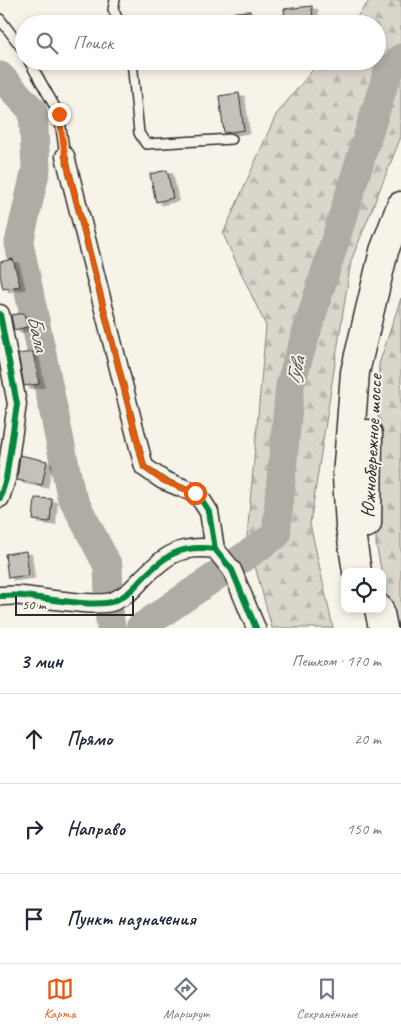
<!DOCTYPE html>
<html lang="ru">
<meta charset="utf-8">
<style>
body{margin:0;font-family:Caveat,sans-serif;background:#f6f6f7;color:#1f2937}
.controls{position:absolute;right:15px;bottom:15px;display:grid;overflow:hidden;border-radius:10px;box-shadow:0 2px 8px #0003}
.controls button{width:45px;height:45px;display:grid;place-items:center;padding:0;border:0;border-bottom:1px solid #e0e1e3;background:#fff;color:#1f2937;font:25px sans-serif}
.scale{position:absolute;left:15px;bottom:12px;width:119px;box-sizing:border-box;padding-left:5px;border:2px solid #2b2b2b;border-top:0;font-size:14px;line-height:18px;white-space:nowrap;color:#2b2b2b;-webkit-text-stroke:4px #f7f3e8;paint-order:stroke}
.stop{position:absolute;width:15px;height:15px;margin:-11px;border:4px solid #ea580c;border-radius:50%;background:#fff}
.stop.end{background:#ea580c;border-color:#fff;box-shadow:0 1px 5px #0008}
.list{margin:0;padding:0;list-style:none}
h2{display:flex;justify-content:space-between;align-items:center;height:65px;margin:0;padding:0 20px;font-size:21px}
h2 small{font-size:16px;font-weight:400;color:#747a83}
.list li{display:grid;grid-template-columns:32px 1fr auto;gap:15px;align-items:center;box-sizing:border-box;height:90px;padding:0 20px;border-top:1px solid #e0e1e3}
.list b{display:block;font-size:19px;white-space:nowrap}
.list em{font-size:16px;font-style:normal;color:#747a83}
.icon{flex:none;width:28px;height:28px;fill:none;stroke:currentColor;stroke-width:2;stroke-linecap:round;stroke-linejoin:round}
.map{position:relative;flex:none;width:401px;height:628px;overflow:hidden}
.search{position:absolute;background:#fff;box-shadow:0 2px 8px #0003;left:15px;right:15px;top:15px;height:55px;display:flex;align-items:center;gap:12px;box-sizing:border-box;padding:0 18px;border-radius:28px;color:#747a83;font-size:19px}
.sheet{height:335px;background:#fff}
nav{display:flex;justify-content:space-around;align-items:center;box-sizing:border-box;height:70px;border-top:1px solid #e0e1e3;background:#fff;font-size:14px;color:#747a83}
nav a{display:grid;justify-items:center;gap:2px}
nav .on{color:#ea580c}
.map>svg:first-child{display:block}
</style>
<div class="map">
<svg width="401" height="628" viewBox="0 0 401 628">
<defs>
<pattern id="forest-firs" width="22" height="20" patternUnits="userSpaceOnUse" patternTransform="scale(1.25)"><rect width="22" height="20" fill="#dad6cc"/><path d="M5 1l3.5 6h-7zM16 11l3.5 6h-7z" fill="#bbb8af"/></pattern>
<filter id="shadow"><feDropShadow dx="5.5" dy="3" stdDeviation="0" flood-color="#0004"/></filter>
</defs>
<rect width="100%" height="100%" fill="#f7f3e8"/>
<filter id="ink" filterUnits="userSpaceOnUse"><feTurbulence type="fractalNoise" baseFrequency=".02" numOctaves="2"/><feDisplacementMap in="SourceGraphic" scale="10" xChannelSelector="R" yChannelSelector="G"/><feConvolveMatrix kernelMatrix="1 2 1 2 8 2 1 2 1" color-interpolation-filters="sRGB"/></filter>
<g filter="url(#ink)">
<path fill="url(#forest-firs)" stroke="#82807c" d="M370,0h31v137l-50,124 -41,263 23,104h-61l-25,-91 19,-211 -43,-92 53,-119 44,-54h57v-37h-26z
M401,298v330h-8l-17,-84 3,-180z"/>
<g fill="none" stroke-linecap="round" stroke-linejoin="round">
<path stroke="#afaca4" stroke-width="29" d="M0,76l33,35 3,58 -17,74 52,252 37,71 1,29
M109,612l2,16
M140,628l136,-93 14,-150 97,-311 14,-16"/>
</g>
<path fill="#c4c1b9" stroke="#2b2b2b" filter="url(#shadow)" d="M312,6l1,18h-27l-2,-15z
M250,11l1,13h-15l-1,-12z
M239,93l5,37 -20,3 -5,-37z
M167,170l6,28 -17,4 -6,-28z
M13,259l7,27 -17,3 -3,-14v-13z
M24,313l3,14 -13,3 -3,-15z
M33,352l6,32 -15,2 -6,-32z
M20,455l27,6 -5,24 -25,-5z
M35,498l17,1 -2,23 -17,-2z
M26,551l3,24 -21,3 -3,-24z"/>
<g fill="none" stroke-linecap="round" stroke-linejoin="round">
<defs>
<path id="lane" d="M115,0l-2,9 7,15
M0,19l24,32
M29,61l30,53 6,42
M132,61l7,72 7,11 86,-5"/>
<path id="street" d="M65,156l79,311 19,13 32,13 7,8 7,11 6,37 17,21 24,58
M0,314l17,90 -11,75 -6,19
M0,596c8,0 15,-1 23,0 20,2 75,12 91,5 12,-5 19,-12 27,-21 23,-24 39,-36 74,-31"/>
<path id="highway" d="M367,523l1,-89
M357,572l-7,-46 -3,-49 8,-105 29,-121 17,-45
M379,609l4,19"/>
</defs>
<use href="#lane" stroke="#2b2b2b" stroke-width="12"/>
<use href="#street" stroke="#2b2b2b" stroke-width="21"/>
<use href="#highway" stroke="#2b2b2b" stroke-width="31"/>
<use href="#lane" stroke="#f7f3e8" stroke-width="9"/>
<use href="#street" stroke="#f7f3e8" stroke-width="18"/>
<use href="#highway" stroke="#f7f3e8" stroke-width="28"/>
<defs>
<path id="cycleway" d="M65,156l79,311 19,13 32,13 7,8 7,11 6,37 17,21 24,58
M0,314l17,90 -11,75 -6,19
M0,596c8,0 15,-1 23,0 20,2 75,12 91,5 12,-5 19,-12 27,-21 23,-24 39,-36 74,-31"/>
</defs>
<use href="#cycleway" stroke="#f7f3e8" stroke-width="9"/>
<use href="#cycleway" stroke="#00873e" stroke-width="6"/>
</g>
</g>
<g fill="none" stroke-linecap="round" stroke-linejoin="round" filter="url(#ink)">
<path stroke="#ea580c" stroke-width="6" d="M59,114l6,42 79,311 18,13 33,13"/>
</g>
<g text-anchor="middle" stroke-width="4" stroke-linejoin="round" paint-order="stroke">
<g font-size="20" fill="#2b2b2b" stroke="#f7f3e8">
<text transform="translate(371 446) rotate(-87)" y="7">Южнобережное шоссе</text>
</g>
<g font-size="21" font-style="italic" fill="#53524f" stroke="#f7f3e8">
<text transform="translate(38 333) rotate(78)" y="7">Бала</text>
<text transform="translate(295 370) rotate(-75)" y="7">Гува</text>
</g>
</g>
</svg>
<div class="controls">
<button><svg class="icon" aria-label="locate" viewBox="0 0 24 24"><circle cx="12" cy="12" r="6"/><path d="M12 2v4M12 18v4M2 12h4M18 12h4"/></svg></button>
</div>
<div class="scale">50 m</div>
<div class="stop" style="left:195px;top:493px"></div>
<div class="stop end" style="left:59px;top:114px"></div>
<div class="search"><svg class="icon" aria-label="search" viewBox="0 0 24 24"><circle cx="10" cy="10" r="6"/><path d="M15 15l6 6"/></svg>Поиск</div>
</div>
<section class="sheet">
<h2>3 мин<small>Пешком · 170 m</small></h2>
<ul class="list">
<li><svg class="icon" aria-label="ahead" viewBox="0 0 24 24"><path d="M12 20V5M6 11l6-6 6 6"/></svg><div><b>Прямо</b></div><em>20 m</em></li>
<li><svg class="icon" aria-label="right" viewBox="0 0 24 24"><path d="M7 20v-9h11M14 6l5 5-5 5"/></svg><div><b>Направо</b></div><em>150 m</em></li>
<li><svg class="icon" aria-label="arrive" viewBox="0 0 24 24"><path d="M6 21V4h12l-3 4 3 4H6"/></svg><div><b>Пункт назначения</b></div></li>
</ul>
</section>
<nav>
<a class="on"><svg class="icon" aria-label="map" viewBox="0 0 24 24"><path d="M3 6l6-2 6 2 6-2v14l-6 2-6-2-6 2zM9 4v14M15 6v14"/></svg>Карта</a>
<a><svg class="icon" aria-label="directions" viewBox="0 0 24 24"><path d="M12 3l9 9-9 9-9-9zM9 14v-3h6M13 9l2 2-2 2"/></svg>Маршрут</a>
<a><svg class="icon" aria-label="saved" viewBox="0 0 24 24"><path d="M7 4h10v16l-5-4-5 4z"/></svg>Сохранённые</a>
</nav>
